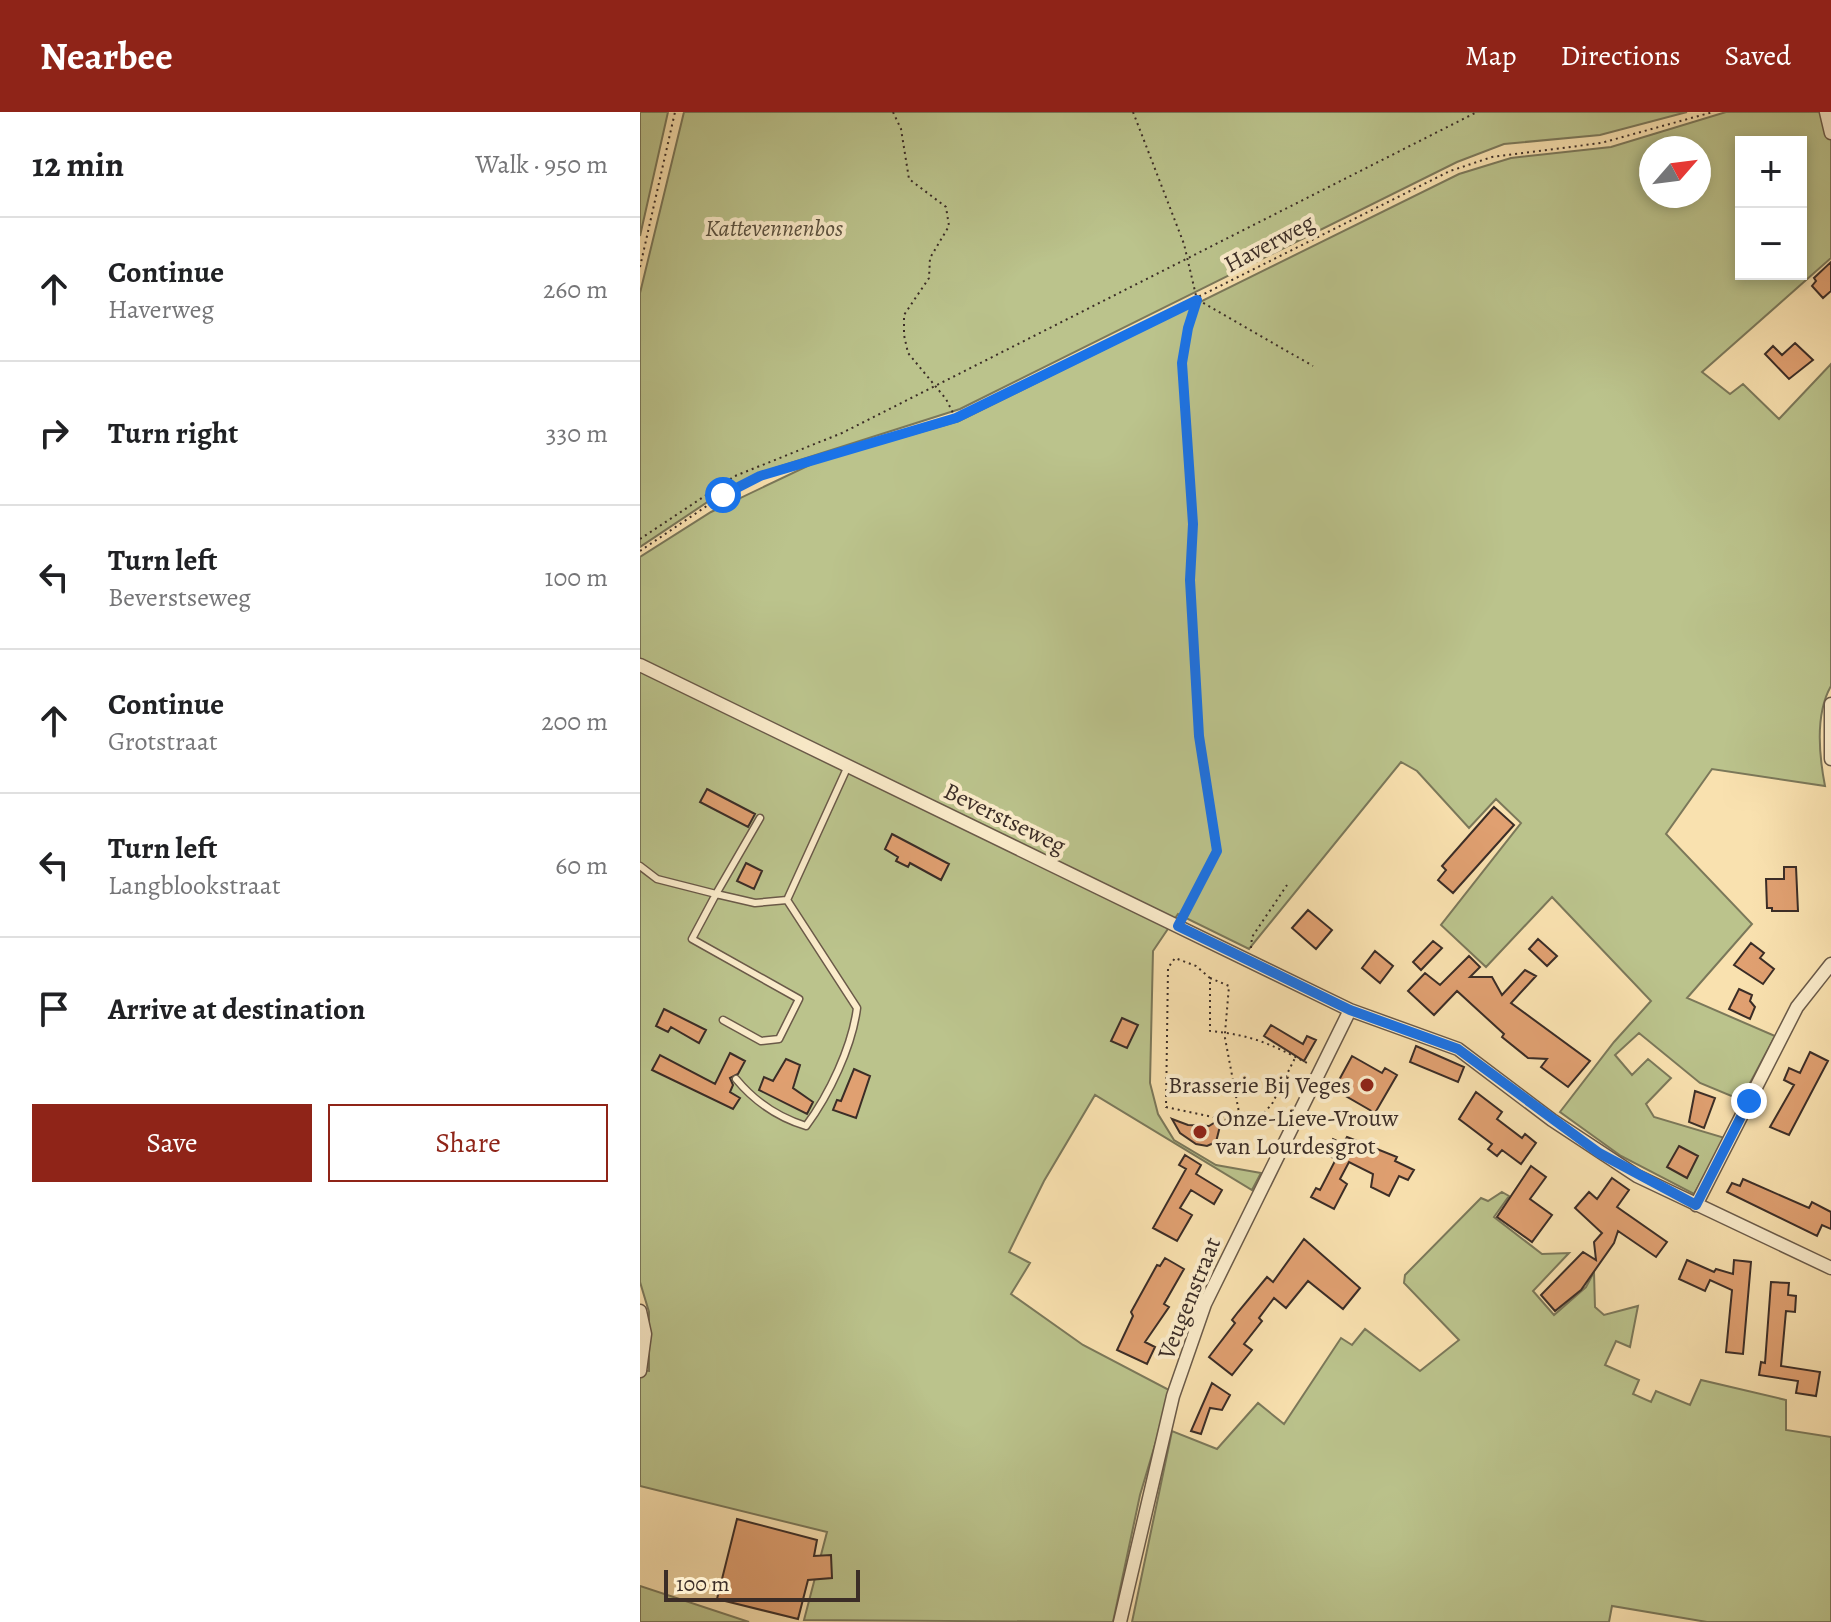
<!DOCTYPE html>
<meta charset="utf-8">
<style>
body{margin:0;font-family:Alegreya,serif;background:#f2f2f2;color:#202124}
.controls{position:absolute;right:24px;top:24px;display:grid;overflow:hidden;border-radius:0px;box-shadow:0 4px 12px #0003}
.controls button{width:72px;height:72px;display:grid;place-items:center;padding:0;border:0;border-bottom:2px solid #e0e0e0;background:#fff;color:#202124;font:40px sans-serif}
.compass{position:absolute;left:999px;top:24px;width:72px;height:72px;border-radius:50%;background:#fff;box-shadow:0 4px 12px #0003;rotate:62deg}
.scale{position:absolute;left:24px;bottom:20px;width:196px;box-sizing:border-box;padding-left:8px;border:4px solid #3b2d27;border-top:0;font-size:22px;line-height:28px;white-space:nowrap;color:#3b2d27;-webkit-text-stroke:6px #fbeccb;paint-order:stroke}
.stop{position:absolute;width:24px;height:24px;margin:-18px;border:6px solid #1a73e8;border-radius:50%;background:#fff}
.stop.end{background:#1a73e8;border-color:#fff;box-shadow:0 2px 8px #0008}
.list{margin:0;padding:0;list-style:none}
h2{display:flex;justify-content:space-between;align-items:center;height:104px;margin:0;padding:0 32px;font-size:34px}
h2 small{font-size:26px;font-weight:400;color:#757577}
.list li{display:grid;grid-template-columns:52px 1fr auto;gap:24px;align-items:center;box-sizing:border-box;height:144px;padding:0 32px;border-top:2px solid #e0e0e0}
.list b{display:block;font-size:30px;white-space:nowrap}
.list p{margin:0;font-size:26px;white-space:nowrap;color:#757577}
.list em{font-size:26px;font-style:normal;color:#757577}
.actions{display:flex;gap:16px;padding:24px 32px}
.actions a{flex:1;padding:18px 0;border:2px solid #8f2418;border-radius:0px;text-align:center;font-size:28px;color:#8f2418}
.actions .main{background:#8f2418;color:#fff}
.icon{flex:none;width:44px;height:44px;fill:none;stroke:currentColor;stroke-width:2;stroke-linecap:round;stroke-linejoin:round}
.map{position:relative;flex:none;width:1191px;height:1510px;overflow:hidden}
header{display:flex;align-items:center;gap:48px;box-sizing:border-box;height:112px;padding:0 40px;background:#8f2418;color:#fff}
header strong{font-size:38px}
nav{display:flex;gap:44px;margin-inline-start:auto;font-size:28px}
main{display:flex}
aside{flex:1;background:#fff}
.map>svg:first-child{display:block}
</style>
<header>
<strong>Nearbee</strong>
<nav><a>Map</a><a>Directions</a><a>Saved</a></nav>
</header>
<main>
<aside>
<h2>12 min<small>Walk · 950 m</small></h2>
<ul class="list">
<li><svg class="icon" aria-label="ahead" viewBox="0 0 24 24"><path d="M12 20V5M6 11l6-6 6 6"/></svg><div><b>Continue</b><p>Haverweg</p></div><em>260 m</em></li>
<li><svg class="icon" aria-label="right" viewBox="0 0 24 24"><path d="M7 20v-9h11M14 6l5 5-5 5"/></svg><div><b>Turn right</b></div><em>330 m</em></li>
<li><svg class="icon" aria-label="left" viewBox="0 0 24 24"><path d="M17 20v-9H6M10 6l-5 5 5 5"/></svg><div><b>Turn left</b><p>Beverstseweg</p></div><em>100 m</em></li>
<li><svg class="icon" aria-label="ahead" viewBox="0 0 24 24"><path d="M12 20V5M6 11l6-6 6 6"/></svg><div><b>Continue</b><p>Grotstraat</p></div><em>200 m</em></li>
<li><svg class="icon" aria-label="left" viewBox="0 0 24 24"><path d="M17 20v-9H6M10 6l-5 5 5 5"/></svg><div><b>Turn left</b><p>Langblookstraat</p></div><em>60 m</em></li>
<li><svg class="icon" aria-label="arrive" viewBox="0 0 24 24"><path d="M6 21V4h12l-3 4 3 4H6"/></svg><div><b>Arrive at destination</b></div></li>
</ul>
<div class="actions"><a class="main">Save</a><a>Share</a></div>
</aside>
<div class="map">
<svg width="1191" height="1510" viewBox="0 0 1191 1510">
<rect width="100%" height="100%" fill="#f9e1af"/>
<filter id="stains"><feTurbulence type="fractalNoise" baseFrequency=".0025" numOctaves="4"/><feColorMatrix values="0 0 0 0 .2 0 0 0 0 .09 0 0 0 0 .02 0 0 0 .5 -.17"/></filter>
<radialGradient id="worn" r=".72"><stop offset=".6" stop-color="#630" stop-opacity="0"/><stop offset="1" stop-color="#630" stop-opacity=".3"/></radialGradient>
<path fill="#bbc38c" stroke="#7b785a" stroke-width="2" fill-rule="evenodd" d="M0,0h28l-28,124z
M44,0h1003l-87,23 -96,9 -47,18 -497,247 -185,59 -51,23 -84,56v-254z
M1086,0h105v146l-129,114 28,22 13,-10 36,35 52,-55v322c-16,28 -12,69 -6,100l-113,-17 -46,65 86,90 -65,74 88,38 -34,64 -41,-17 -61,-50 -24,22 17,20 16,-16 23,19 -25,26 8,13 71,21 -31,56 -73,-38 -61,-44 54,-70 37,-41 -99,-104 -66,70 -45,-42 80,-102 -25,-24 -27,29 -52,-57 -16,-9 -152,187 -71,-35 -25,37 -3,132 8,31 16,26 42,25 45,8 -9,17 -157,-95 -51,86 -35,71 21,11 -19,31 72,51 88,46 -31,104 -27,127 -309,-2 23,-88 -187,-46v-116l9,1v-59l-9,-30v-725l71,-45 105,-50 143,-41 500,-247 52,-16 100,-11zM1101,30h60v132h-60zM1011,36h48v48h-48z
M862,1080l7,4 -15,21 48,37 27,-1 -36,38 21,24 32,-28 8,-15 1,35 9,8 34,-9 -8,41 -14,-6 -11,24 34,15 -6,14 18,8 5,-11 34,14 11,-25 85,20v30l45,7v185h-124l-95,-16 -3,16h-477l40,-191 45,18 41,-46 26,21 57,-86 11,7 13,-16 55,42 39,-31 -55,-57 1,-8 76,-77 7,3z
M0,1474l109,36h-109z"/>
<path fill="#e0a071" stroke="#3b2d27" stroke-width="2" d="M1191,150v29l-8,7 -11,-12 4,-5 -2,-3z
M1155,231l18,17 -24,19 -24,-25 8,-8 9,9z
M67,677l48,25 -7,13 -48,-25z
M854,695l20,18 -61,68 -15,-13 8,-10 -4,-4z
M252,722l57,30 -8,16 -31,-17 -2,4 -12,-6 2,-4 -13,-8z
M106,751l16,8 -8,18 -17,-8z
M1144,755h12l2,44h-26v-3h-5l-1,-29h18z
M668,798l24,20 -16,19 -24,-21z
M898,827l19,17 -10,10 -18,-17z
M793,829l9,7 -21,22 -8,-8z
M1111,831l13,10 -4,5 14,11 -11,15 -29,-19z
M735,839l18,15 -13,17 -18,-15z
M829,844l11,11 -10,10h22l10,18 23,-25 11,6 -25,27 79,58 -22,26 -27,-20 6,-8 -19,-1 -26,-21 2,-3 -47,-43 -23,24 -26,-24 17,-18 15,12z
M1099,877l13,6 -2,6 5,6 -5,12 -21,-10z
M24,897l42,21 -7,13 -28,-16 -3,5 -12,-6z
M482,906l16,7 -11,23 -16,-7z
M631,913l32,19 4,-8 9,4 -12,21 -40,-25z
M776,934l48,21 -6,15 -48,-20z
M1170,940l18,9 -39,74 -19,-8 24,-42 -10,-5 5,-12 11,5z
M90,941l15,8 -7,13 -8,4 3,7 -3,7 10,6 -7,11 -81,-39 8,-15 55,29z
M712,944l30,17 3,-5 12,7 -22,38 -31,-18 3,-7 -9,-6z
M146,947l14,6 -7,23 20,14 -6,12 -48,-24 5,-13 9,4z
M214,957l16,7 -14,42 -23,-8 4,-10 4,1z
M1055,979l20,7 -11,30 -15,-6z
M836,980l26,20 -5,7 25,19 3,-4 11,9 -15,21 -19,-14 -5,6 -9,-7 4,-5 -33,-25z
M582,1006l-6,24 -9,4 -11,-2 -16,-11 -8,-14 16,6 21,1z
M707,1025l50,20 -2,4 19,9 -6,10 -9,-4 -10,20 -18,-9 2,-13 -24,-12 -9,17 7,5 -13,25 -23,-12 5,-9 4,2 16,-31 -11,-5 8,-15 10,5z
M1039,1034l19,10 -11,22 -20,-11z
M545,1043l16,10 -5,9 26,16 -8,14 -23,-14 -11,18 12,7 -15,26 -24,-13 33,-59 -7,-4z
M891,1054l15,11 -16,22 22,16 -20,27 -35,-25z
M972,1066l17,12 -12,17 50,35 -11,15 -38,-26 -4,12 -33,47 -26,21 -14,-16 42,-43 13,8 -2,-18 8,-9 -27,-25 14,-16 8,7z
M1103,1067l66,29 3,-6 19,10v17l-9,-4 -5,11 -90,-44 5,-9 8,3z
M664,1127l56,49 -17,21 -35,-28 -22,27 -12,-10 -15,20 3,3 -18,23 8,6 -20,25 -23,-18 26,-34 -3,-3 6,-8 29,-35 6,5z
M525,1146l19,11 -20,35 5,3 -24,35 10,5 -8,17 -30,-14 16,-34 -2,-4 26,-47 3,1z
M1047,1148l27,12 2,-3 17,5 1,-14 17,2 -8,92 -17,-2 6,-62 -22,-10 -5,11 -26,-12z
M1131,1170l18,1 -1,12 8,1 -1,16 -9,-1 -5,55 39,6 -4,24 -20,-3 2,-12 -39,-6 2,-13 4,1z
M572,1271l18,12 -8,15 -12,-2 -9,26 -10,-3z
M97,1407l80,21 -3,16 17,-1 1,23 -24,2 -10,39 -81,-20z"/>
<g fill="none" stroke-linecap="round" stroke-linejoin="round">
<defs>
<path id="service" d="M0,754l17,13 59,15 44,-76
M83,908l38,21 18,-2 20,-40 -107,-60 24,-45 39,9 32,-3 61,-134
M96,967c19,23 41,38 70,47 23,-31 46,-79 51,-118l-70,-108"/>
<path id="minor" d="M1186,0l5,21
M0,553l710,345 108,39 94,71 85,56 194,92
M1191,592v55
M1056,1093l101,-198 34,-43
M0,1199l5,23 -5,37
M480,1510l53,-226 32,-92 145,-294"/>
</defs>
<use href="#service" stroke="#6a5a49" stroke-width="9"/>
<use href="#minor" stroke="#6a5a49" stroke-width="15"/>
<path stroke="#3b2d27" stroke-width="2" stroke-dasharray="2 4" stroke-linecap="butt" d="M253,0l8,17 8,50 37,28 3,19 -19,32 -1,20 -25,37v20l4,18 38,46 9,18
M493,0l51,132 13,56 -9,28 -6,35 11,161 -3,56 9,156 18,115 -34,65
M0,155l35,-155
M558,188l115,66
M0,427l95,-63 107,-43 635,-321
M0,439l83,-56 37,-19 196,-58 494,-247 42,-14 109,-14 112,-31
M611,836l1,-11 35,-52
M570,866l19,8 -4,47v5l16,85 -75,-16 2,-139 7,-10 21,8 14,12v53c42,4 61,13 97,32
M601,1011l10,4 21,-23 23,-46"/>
<use href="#service" stroke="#fbeccb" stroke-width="6"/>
<use href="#minor" stroke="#fbeccb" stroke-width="12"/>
</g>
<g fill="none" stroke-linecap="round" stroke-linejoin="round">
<path stroke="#1a73e8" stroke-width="10" d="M83,383l37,-19 196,-58 241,-118 -9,28 -6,35 11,161 -3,56 9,156 18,115 -39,75 172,84 108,39 141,104 97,52 53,-104"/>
</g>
<g fill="#8f2418" stroke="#fbeccb" stroke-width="3">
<circle cx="727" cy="973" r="8"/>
<circle cx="560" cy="1020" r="8"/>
</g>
<g text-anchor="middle" stroke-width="8" stroke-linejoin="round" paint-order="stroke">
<g font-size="24" font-style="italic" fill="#5b5240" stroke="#fbeccb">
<text x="134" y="124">Kattevennenbos</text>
</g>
<g font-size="24" fill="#3b2d27" stroke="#fbeccb">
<text transform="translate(629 131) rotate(-28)" y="8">Haverweg</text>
<text transform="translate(365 706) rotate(26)" y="8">Beverstseweg</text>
<text transform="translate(549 1186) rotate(-68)" y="8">Veugenstraat</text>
</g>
<g font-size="24" fill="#3b2d27" stroke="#fbeccb" text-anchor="end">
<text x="711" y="981">Brasserie Bij Veges</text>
<text x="576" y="1014" text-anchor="start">Onze-Lieve-Vrouw<tspan x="576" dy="28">van Lourdesgrot</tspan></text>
</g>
</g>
<rect width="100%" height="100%" filter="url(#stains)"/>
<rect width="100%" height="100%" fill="url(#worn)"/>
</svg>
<div class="controls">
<button>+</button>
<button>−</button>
</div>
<svg class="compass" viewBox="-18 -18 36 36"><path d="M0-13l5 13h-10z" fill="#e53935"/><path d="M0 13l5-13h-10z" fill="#757577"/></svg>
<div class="scale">100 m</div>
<div class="stop" style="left:83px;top:383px"></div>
<div class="stop end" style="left:1109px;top:989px"></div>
</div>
</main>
